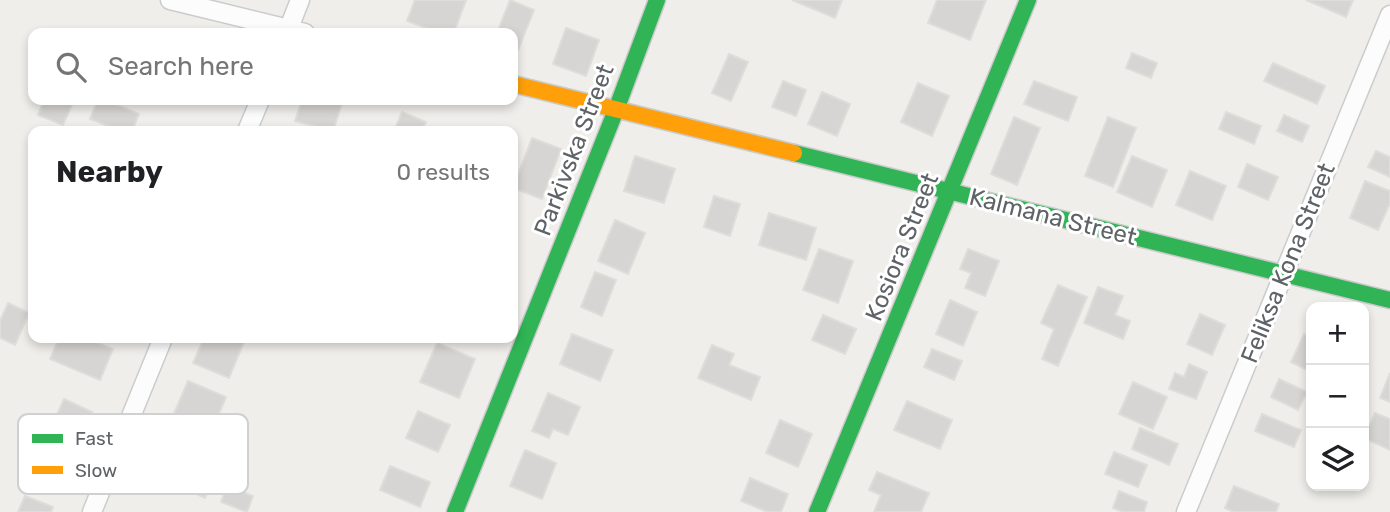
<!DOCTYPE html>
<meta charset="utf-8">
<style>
body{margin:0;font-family:Rubik,sans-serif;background:#f2f2f2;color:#202124}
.controls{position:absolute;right:21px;bottom:21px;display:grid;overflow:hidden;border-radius:14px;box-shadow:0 4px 10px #0003}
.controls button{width:63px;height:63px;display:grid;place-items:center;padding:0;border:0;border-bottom:2px solid #e0e0e0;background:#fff;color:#202124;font:35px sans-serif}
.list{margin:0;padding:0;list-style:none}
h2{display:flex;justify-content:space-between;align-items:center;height:91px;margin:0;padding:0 28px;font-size:30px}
h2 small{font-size:23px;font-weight:400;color:#757577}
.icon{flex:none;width:38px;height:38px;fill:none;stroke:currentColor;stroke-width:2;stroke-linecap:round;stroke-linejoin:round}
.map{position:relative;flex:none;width:1390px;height:512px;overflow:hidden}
.search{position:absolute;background:#fff;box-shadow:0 4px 10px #0003;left:28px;top:28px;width:490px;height:77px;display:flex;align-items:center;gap:18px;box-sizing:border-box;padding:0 24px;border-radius:14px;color:#757577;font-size:26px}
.panel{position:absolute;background:#fff;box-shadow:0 4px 10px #0003;left:28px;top:126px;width:490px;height:217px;border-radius:14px}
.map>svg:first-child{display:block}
</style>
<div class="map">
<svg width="1390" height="512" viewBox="0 0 1390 512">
<rect width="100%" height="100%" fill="#efeeea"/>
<path fill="#d6d5d3" stroke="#deddd9" stroke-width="2" d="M415,0h51l-12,33h-15l-32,-12z
M510,0l24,10 -18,45 -3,-1v-21h-16z
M792,0h50l-7,18z
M937,0h49l-16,40 -42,-17z
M1306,0h47l-7,17z
M566,28l33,12 -13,36 -33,-12z
M1132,53l25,10 -6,15 -25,-10z
M729,54l19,8 -17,39 -19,-8z
M1273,63l52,23 -8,18 -53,-23z
M783,81l23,9 -10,26 -24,-9z
M1034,81l43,16 -9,24 -44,-17z
M918,83l31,13 -17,40 -31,-14z
M822,92l28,12 -13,32 -29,-12z
M44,100h30l-11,25 -25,-10z
M98,100h7l34,14 -7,17h-11l-31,-12z
M302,100h41l-10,31 -38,-10z
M402,112l24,10 -4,9h-28z
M1226,112l35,14 -7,18 -35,-15z
M1284,115l25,11 -7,16 -25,-11z
M1014,117l26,11 -23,57 -26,-11z
M1108,117l28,11 -23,59 -28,-11z
M532,138l29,11 -19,50 -29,-11z
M1376,151l14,6v20l-22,-10z
M635,156l40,13 -11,34 -40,-12z
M1132,156l35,14 -15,37 -35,-15z
M1247,164l31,13 -10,23 -30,-13z
M1190,171l36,15 -14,34 -36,-15z
M1365,181l25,10v12l-12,27 -28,-12z
M714,196l26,8 -10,32 -26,-9z
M769,213l47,15 -10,32 -47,-15z
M615,220l30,13 -17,41 -30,-13z
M819,249l34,12 -15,42 -35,-13z
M968,249l31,12 -14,35 -20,-8 6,-15 -11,-4z
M595,272l21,8 -14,36 -21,-9z
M1058,285l29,12 -29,69 -16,-7 12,-30 -13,-6z
M1098,287l25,9 -8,19 15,6 -7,18 -39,-16z
M950,300l27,12 -14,34 -27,-12z
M8,303l21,10 -14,32 -15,-7v-17z
M1200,314l25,11 -13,30 -25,-11z
M823,315l33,14 -11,25 -33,-14z
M572,334l41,16 -13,31 -40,-17z
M1304,334l7,3v35l-20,-10z
M59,338h27l27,11 -13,31 -50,-21z
M204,338h31l9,4 -15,36 -36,-15z
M437,343l38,16 -16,39 -39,-16z
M712,345l22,9 -5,11 31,12 -9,23 -53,-22z
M932,349l30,12 -8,19 -30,-13z
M1189,364l18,8 -11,27 -27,-10 6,-16 9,4z
M1390,373v29l-10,-4z
M1279,379l28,13 -9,18 -27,-13z
M188,381l38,16 -15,36 -39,-15z
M1133,382l34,15 -14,32 -34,-15z
M548,393l32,14 -12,28 -15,-6 -4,9 -17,-7z
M64,399l28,13 -14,32 -29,-12z
M907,401l45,19 -12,29 -46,-19z
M418,411l32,14 -12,27 -32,-14z
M1375,413l15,6v31l-26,-12z
M1262,414l39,16 -7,17 -39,-16z
M780,420l32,14 -14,33 -32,-14z
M1140,428l38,16 -9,21 -37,-16z
M172,445l47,21 -14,32 -47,-21z
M525,450l31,13 -14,36 -32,-13z
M1114,452l33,13 -9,22 -33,-13z
M390,466l40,16 -10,25 -40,-17z
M877,472l52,21 -8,19h-47l7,-17 -12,-5z
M750,478l38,16 -7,18h-13l-27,-11z
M227,486l26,10 -6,16 -26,-10z
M1234,486l45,18 -3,8h-42l-9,-4z
M1119,491l28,11 -3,10h-21l-10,-4z
M25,496l28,11 -2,5h-33z"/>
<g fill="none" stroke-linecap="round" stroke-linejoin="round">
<defs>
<path id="street" d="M170,0l135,33
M287,33l13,-33
M247,131l13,-31
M92,512l71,-174
M1186,512l204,-497"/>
<path id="fast" d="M794,153l596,147
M455,512l161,-402 41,-110
M817,512l211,-512"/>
<path id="slow" d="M513,84l281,69"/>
</defs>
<use href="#street" stroke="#cbcccc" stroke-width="21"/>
<use href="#fast" stroke="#cacacb" stroke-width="19"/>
<use href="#slow" stroke="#cacacb" stroke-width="19"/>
<use href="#street" stroke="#fdfcfc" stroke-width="18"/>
<use href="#fast" stroke="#30b455" stroke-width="16"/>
<use href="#slow" stroke="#ff9f0a" stroke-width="16"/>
</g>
<g text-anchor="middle" stroke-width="6" stroke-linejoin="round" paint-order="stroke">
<g font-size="24" fill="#5f6368" stroke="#fff">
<text transform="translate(574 150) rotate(-69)" y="8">Parkivska Street</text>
<text transform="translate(1053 217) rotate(14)" y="8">Kalmana Street</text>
<text transform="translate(902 247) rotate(-68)" y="8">Kosiora Street</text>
<text transform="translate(1288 263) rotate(-68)" y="8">Feliksa Kona Street</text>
</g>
</g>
<rect x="18" y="414" width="230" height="80" rx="10" fill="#fff" stroke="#cfd0d2" stroke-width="2"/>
<rect x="32" y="434" width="31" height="9" fill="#30b455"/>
<rect x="32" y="466" width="31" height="8" fill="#ff9f0a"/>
<g font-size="19" fill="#5f6368">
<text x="75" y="445">Fast</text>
<text x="75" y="477">Slow</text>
</g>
</svg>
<div class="controls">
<button>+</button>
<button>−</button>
<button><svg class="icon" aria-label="layers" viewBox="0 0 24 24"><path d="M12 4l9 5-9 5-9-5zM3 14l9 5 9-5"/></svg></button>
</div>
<div class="search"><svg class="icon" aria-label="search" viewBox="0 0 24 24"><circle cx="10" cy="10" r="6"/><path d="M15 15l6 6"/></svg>Search here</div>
<section class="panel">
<h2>Nearby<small>0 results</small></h2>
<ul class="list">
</ul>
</section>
</div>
